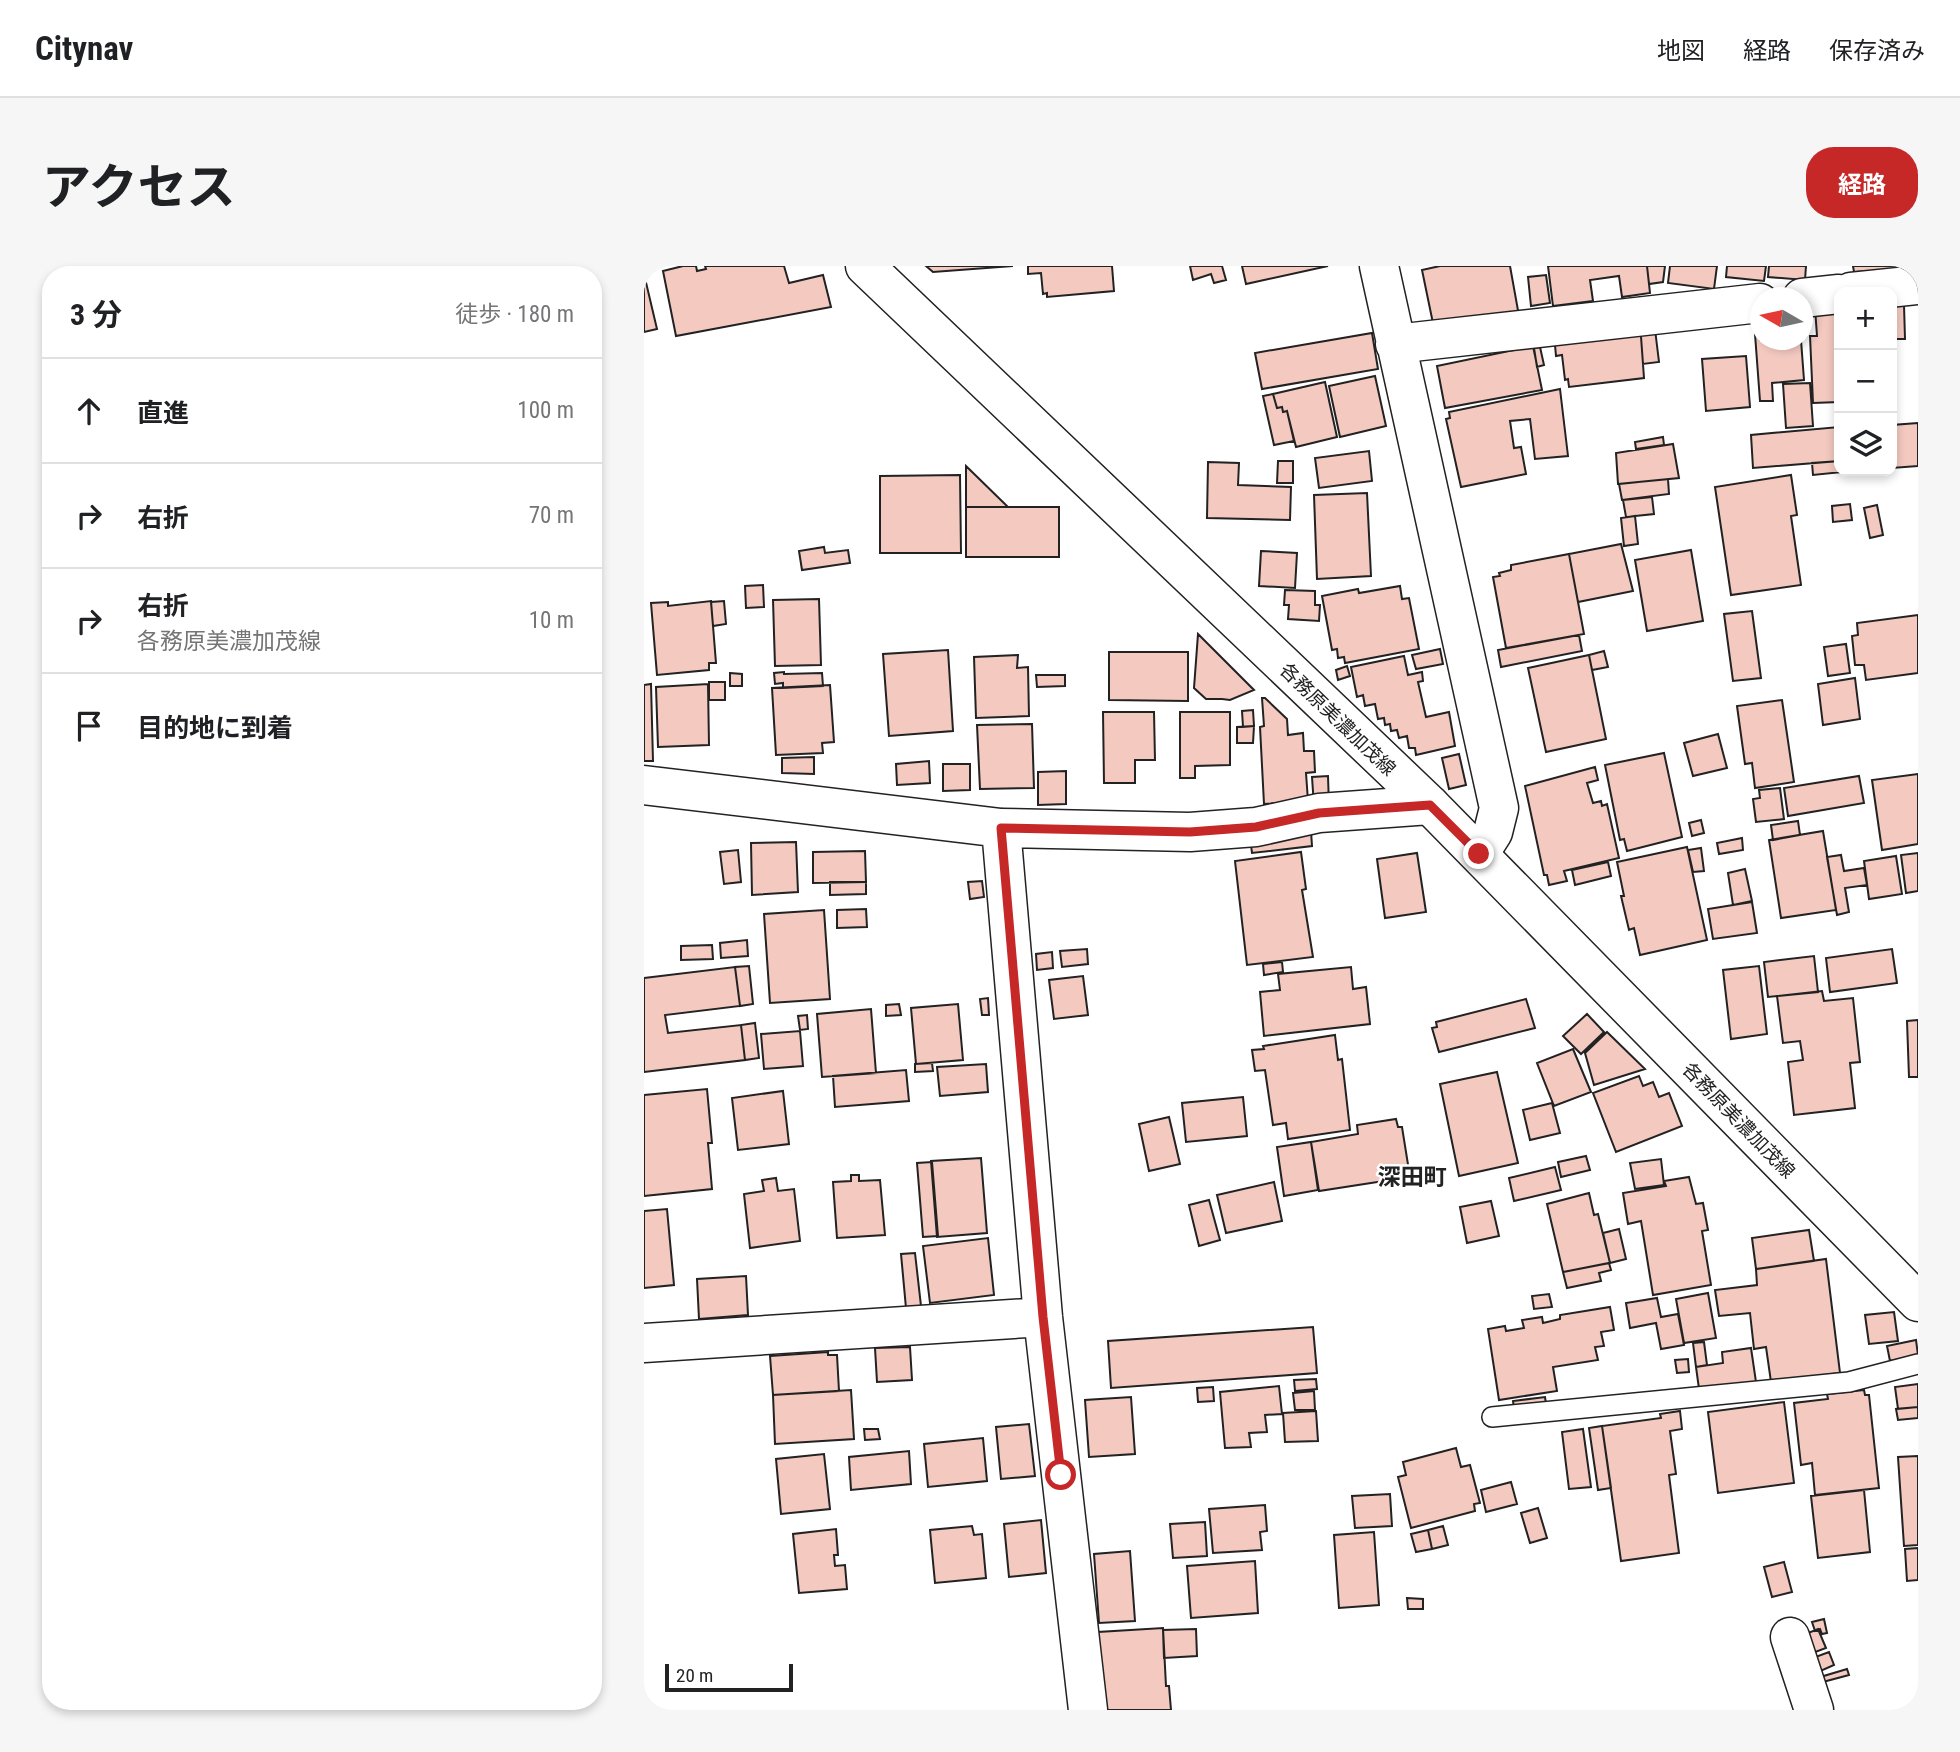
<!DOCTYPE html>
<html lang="ja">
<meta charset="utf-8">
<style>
body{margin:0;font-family:"Roboto Condensed","Noto Sans JP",sans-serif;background:#f6f6f6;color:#202124}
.controls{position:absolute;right:21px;top:21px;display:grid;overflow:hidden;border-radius:14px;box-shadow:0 4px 10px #0003}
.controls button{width:63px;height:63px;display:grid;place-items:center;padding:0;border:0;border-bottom:2px solid #e0e0e0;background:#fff;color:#202124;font:35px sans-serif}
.compass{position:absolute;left:1106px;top:21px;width:63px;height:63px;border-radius:50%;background:#fff;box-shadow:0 4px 10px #0003;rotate:279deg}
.scale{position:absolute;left:21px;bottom:18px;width:128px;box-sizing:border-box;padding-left:7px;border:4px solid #222;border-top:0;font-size:19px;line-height:24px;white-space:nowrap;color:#222;-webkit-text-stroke:5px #fff;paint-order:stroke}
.stop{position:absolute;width:21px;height:21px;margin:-16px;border:5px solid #c62828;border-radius:50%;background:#fff}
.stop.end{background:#c62828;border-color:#fff;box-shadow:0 2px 7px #0008}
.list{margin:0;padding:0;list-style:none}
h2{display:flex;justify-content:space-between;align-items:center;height:91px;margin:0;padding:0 28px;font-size:30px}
h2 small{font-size:23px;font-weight:400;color:#757577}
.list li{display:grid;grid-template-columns:46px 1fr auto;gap:21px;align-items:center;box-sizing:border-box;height:105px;padding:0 28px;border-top:2px solid #e0e0e0}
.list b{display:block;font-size:26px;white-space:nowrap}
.list p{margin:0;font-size:23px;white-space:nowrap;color:#757577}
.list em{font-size:23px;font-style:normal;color:#757577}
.icon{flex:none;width:38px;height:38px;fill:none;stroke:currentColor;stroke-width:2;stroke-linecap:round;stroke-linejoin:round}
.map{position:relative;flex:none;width:1274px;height:1444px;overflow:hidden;border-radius:28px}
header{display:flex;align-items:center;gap:42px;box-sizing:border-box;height:98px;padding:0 35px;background:#fff;border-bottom:2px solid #e0e0e0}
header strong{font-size:33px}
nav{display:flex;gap:38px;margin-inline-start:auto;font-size:24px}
.intro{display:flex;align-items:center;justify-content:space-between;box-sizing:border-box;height:168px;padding:0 42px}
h1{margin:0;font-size:49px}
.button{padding:18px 32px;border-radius:28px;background:#c62828;color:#fff;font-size:24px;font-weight:700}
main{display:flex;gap:42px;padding:0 42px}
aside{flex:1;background:#fff;border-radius:28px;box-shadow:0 4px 10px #0003}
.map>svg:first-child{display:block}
</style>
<header>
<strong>Citynav</strong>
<nav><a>地図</a><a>経路</a><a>保存済み</a></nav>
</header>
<div class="intro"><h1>アクセス</h1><a class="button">経路</a></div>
<main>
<aside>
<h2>3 分<small>徒歩 · 180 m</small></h2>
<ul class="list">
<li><svg class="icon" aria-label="ahead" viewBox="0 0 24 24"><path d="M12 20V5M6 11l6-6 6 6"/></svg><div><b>直進</b></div><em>100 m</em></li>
<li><svg class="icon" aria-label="right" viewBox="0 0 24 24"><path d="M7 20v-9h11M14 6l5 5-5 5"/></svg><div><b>右折</b></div><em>70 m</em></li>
<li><svg class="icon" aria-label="right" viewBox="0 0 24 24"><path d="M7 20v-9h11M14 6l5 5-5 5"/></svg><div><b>右折</b><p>各務原美濃加茂線</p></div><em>10 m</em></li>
<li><svg class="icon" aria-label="arrive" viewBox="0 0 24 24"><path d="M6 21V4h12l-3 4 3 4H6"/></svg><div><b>目的地に到着</b></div></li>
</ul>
</aside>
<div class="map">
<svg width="1274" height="1444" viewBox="0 0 1274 1444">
<rect width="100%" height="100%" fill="#fff"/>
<path fill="#f3c9c0" stroke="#222" stroke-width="2" d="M39,0h13l1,5 9,-2 -1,-3h79l5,17 34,-8 8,32 -155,29 -13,-65z
M282,0h87l-80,6z
M384,0h84l2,25 -67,6v-4l-4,1 -2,-21 -13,1z
M546,0h32l4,14 -12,3 -3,-9 -18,6z
M598,0h86l-82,18z
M796,0h70l9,50 -84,17 -13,-63z
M904,0h99l3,27 -28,4 -3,-21 -29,4 3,21 -40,5z
M1003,0h18l-2,16 -14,2z
M1026,0h47l-3,23 -46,-6z
M1083,0h39l-2,15 -38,-4z
M1125,0h37l-1,14 -37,-3z
M1209,0h54v3l-53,3z
M0,8l13,55 -13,3z
M902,9l4,28 -19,3 -3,-29z
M1260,39l1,34h-13v-33z
M1195,41v95l-26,1 -3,-67h7l-2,-28z
M1010,55l5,41 -16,2 -3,-41z
M996,57l4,55 -75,9 -1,-8 -3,1 -3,-25 -6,1 -2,-22z
M728,67l6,36 -116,20 -7,-36z
M1116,67v7h41l3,40 -32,3 1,18h-13l-5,-67z
M889,80l9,44 -97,18 -8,-42z
M896,81l4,18 -7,2 -3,-19z
M1102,90l4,51 -44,4 -4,-52z
M731,110l11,50 -46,11 -11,-51z
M681,116l12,55 -41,10 -9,-36 -4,1 -1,-5 -5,1 -4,-14z
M1166,117l3,43 -27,2 -3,-44z
M916,123l8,67 -33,3 -5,-40 -20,2 4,27 7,-1 5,27 -65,13 -15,-68 4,-1 -1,-6z
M629,128l4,14 5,-1 1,5 4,-1 7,30 -20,4 -11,-49z
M1274,157v43l-26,2v-43z
M1195,161v34l-86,7 -2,-33z
M1019,171l1,8 -28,4 -1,-7z
M1029,178l6,34 -61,6 -2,-31z
M725,185l3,30 -53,7 -4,-30z
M634,195h15v22h-16z
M1195,195v10h13l-39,4 -1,-12z
M564,196l31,1 -1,22 53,2 -1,33 -83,-2z
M322,200l42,41h-42z
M316,209l1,78h-81v-77z
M1147,209l6,40 -6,1 10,69 -70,10 -16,-108z
M1024,213l1,15 -47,6 -3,-16z
M723,227l4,83 -54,3 -3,-84z
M1008,231l2,17 -28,3 -3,-17z
M1206,238l2,16 -19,2 -1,-16z
M1233,239l6,30 -13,3 -6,-30z
M322,241h93v50h-93z
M991,250l3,28 -14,2 -3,-28z
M977,278l12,47 -55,11 -9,-48z
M180,281l1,6 23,-3 2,13 -48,7 -3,-19z
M1047,284l12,71 -56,10 -12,-71z
M617,285l36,2 -2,35 -36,-2z
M925,288l15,80 -78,14 -13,-71 7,-1 -1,-3 12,-3v-5z
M119,319l1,22 -18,1 -1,-22z
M756,320l2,13 7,-1 10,51 -74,14 -1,-6 -6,1 -1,-9 -5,1 -10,-54 36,-7 1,4z
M641,324l30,1v14h5l-1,16 -31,-2 1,-14h-5z
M175,333l2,66 -46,1 -2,-66z
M67,335l5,62h-7v7l-52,5 -6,-72 17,-1v4z
M80,335l2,23 -13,2 -2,-24z
M1108,345l9,67 -28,3 -9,-67z
M1274,349v58l-52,7 -2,-15h-9l-3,-29 6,-1 -1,-12z
M554,368l56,56 -24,10 -8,-1h-16l-12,-11z
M935,369l3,16 -81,16 -3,-17z
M1202,378l4,29 -22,3 -4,-29z
M796,383l3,15 -27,5 -4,-14z
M304,384l5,81 -64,5 -6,-82z
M960,385l4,16 -16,3 -3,-15z
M465,386h79v49l-79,-1z
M374,389l-1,13 11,-1 1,49 -53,2 -2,-61z
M945,389l17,84 -60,13 -18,-84z
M760,390l4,19 14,-3 1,9 -5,1 8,35 23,-5 6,34 -39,9 -1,-7h-6l-2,-12 -8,2 -2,-8 -6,1 -1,-7 -5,1 -1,-7 -6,1 -3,-15 -10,2 -2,-11 -6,2 -6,-30z
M703,400l3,10 -12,4 -2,-10z
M140,406v2l38,-1 1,13 -40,2v-5l-8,1 -1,-11z
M86,407l12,1v12h-12z
M392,409h29v11l-28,1z
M1211,412l5,41 -37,6 -5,-41z
M65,416h16v18h-16z
M7,418l2,77h-9v-76z
M64,418l1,61 -51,2 -2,-60z
M186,419l4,57 -12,1 1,10 -47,2 -4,-67z
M618,432h3l22,21 1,16 15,-2 1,18h10l1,21 -9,1 2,28 -44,3 -4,-77 4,-1z
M1138,434l12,82 -39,6 -3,-25 -7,1 -8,-58z
M609,444l1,16 -11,1 -1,-16z
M459,446h51l1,48h-20v23h-31z
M536,446h50v53l-35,1v12h-15z
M388,458l2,64 -54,1 -3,-64z
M610,460l-1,17h-16v-16z
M1074,468l9,34 -34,8 -9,-33z
M1020,487l18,84 -55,14 -3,-12 -4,1 -15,-75z
M815,488l7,31 -17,4 -7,-31z
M170,491v17l-32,-1v-15z
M285,495l1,22 -33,2 -1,-21z
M299,498h27v26l-27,1z
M951,501l3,13 -11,3 6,20 8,-2 1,5 5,-2 12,54 -55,13 3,10 -18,4 -2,-10h-3l-19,-89z
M422,505v33l-28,1v-33z
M1274,508v70l-36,6 -10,-70z
M684,510l1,30h-15l-2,-29z
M1215,510l5,27 -76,13 -4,-28z
M1136,522l4,31 -28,3 -3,-23 7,-1 -1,-8z
M1057,554l3,13 -12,3 -3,-13z
M1154,555l2,14 -27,5 -2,-15z
M667,565l1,15 -60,7 -2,-15z
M1179,565l13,79 -55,8 -12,-78z
M1098,572l1,12 -24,4 -2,-11z
M152,576l2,50 -46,3 -1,-52z
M1043,581l20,93 -67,15 -6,-27 -5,2 -8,-34h3l-7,-34z
M1057,582l3,23 -11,1 -5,-22z
M94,584l3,32 -17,2 -4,-32z
M221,585l1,31 -53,1v-31z
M657,586l5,37 -4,1 11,67 -66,8 -12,-104z
M773,587l9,59 -41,6 -8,-59z
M1274,587v38l-12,2 -5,-38z
M1197,589l3,16 20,-3 3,17 -22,3 4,24 -12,3 -10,-58z
M1252,590l6,38 -33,5 -5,-38z
M964,596l3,14 -36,9 -3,-15z
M1101,603l7,32 -19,4 -5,-32z
M338,615l2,16 -14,2 -2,-17z
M186,616h36v12l-36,1z
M1108,636l5,31 -44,6 -5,-30z
M222,643l1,18 -30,1v-18z
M180,644l6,89 -60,4 -6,-89z
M103,674l1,16 -27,2 -1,-15z
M68,679l1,14 -32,1v-14z
M443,683l1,15 -26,3 -2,-16z
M1248,683l5,34 -67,9 -4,-34z
M408,686l1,16 -16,2 -1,-16z
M1170,690l4,36 -50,5 -4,-35z
M638,696l1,10 -19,3 -1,-11z
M105,700l4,38 -13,2 -5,-39z
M1115,700l8,68 -36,5 -8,-69z
M91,701l5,39 -75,9 3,18 73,-8 4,35 -101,12v-94z
M707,701l2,22 13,-2 4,37 -106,12 -4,-44 20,-2 -2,-16z
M439,710l5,39 -34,4 -5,-39z
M1178,725l2,10 29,-3 7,64 -10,1 5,45 -61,7 -6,-53 15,-2 -3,-19 -17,2 -6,-47z
M344,732l1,17h-7l-2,-16z
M882,733l9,29 -96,24 -7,-24 5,-1 -1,-5z
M255,738l2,11 -15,1v-11z
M314,738l5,56 -47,4 -5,-56z
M227,743l5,64 -54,4 -5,-63z
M943,748l17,18 -23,22 -18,-18z
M163,749l1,14 -8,1 -2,-14z
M1274,754v57h-9l-2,-56z
M111,757l4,35 -14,2 -4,-35z
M156,765l3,35 -39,3 -3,-35z
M963,766l38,37 -51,16 -9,-32z
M691,769l3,25 4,-1 8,71 -62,9 -2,-16 -13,2 -8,-55 -10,1 -3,-21 12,-1 -1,-3z
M929,783l18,43 -37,14 -17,-43z
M288,797l1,8 -18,1v-8z
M342,798l2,28 -48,4 -3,-29z
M262,804l3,31 -74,6 -2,-31z
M853,806l21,91 -59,13 -19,-92z
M995,810l4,10 10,-4 6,15 10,-4 13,33 -66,26 -23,-59z
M63,823l5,54h-4l4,46 -68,7v-101z
M139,825l6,53 -51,6 -6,-52z
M599,831l4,39 -61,6 -4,-39z
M908,837l8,30 -30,7 -7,-30z
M525,851l11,47 -31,7 -10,-47z
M752,853l2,8h4l8,50 -91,14 -8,-49 47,-8 -1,-9z
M667,876l7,48 -34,6 -7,-49z
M942,890l4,14 -29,7 -3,-15z
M337,892l6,75 -50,4 -6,-76z
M1017,893l3,26 -29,4 -5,-26z
M288,896l6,74 -15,1 -6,-74z
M911,901l6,23 -47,11 -5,-23z
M207,909h8v6l21,-1 5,55 -48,3 -4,-56 18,-1z
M1045,911l7,27 7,-1 5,27 -6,1 9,54 -58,10 -12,-74 -13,3 -5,-31 43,-7 -2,-5z
M132,912l2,13 16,-2 6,52 -50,7 -6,-54 20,-3 -2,-11z
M630,916l8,39 -56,12 -9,-38z
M945,927l5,22 4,-1 12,49 -47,9 -16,-68z
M565,934l11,40 -21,6 -10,-41z
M847,935l8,35 -32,7 -7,-36z
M23,943l7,76 -30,3v-77z
M975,963l7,30 -16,4 -7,-30z
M1165,964l5,31 -58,8 -4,-31z
M344,972l6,57 -64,8 -7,-57z
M271,987l6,53 -15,2 -5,-54z
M1182,993l14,114 -69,9 -5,-35 -12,2 -4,-36 -31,3 -4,-26 42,-5 -1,-16z
M965,997l2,7 -12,3 2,8 -34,7 -4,-16z
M102,1010l2,39 -49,4 -2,-40z
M1064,1027l8,45 -32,5 -8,-44z
M905,1028l3,13 -18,2 -2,-13z
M1013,1032l4,19 17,-3 6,31 -23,4 -5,-26 -26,5 -4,-25z
M966,1041l4,23 -13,2 3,14 -9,1 3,13 -45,7 4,24 -58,9 -11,-71 17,-3 1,5 18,-3 -2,-8 20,-3 1,6 17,-4v-4z
M1250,1046l4,29 -29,3 -4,-29z
M669,1061l4,46 -206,15 -3,-47z
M1272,1074l2,15 -28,6 -3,-15z
M1060,1076l3,23 -11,2 -3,-24z
M266,1081l2,33 -35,2 -2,-34z
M1107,1082l5,34 -57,7 -3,-22 27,-4 -1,-11z
M184,1086v3h9l2,36 -66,4 -3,-39z
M1044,1093l1,13 -12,1 -2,-13z
M672,1113l1,10 -22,2 -1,-11z
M1274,1118v23l-20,2 -3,-22z
M635,1120l3,28 -17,1 2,17 -18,1 2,14 -26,1 -5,-56z
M569,1121l1,14 -16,1 -1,-14z
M207,1124l3,49 -79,5 -2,-49z
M1220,1124l1,5h4l10,93 -64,7 -3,-32 -11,2 -7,-62 34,-4 -1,-5z
M670,1125l1,19h-20l-2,-17z
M487,1131l4,57 -46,3 -4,-57z
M901,1131l1,7 -32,4 -1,-7z
M1140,1136l10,81 -76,10 -10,-81z
M1274,1141v11l-20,2 -2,-11z
M672,1145l2,30 -33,1 -2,-29z
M1036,1145l2,18 -12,2 6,43 -7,1 10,78 -58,8 -19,-135 59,-8 -1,-4z
M385,1158l6,52 -34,3 -5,-52z
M958,1160l9,62 -13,2 -9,-62z
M220,1163h14l2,10 -15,1z
M939,1163l8,58 -22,2 -7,-57z
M339,1172l4,43 -59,6 -4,-43z
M812,1182l5,19 9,-2 10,38 -6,1 1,7 -64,17 -13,-51 8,-2 -3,-13z
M265,1185l2,33 -60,6 -2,-33z
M180,1188l6,55 -49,5 -5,-55z
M1274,1190v89l-14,1 -6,-89z
M867,1216l6,22 -31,8 -5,-22z
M1220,1224l6,62 -52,6 -7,-62z
M746,1228l2,32 -37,2 -3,-32z
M621,1239l2,26 -7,1 2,18 -49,3 -4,-44z
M894,1242l9,30 -17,5 -9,-30z
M397,1254l5,53 -37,4 -5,-53z
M561,1256l2,34 -34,2 -3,-34z
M328,1260l2,9 8,-1 4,44 -51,5 -5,-53z
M799,1260l5,19 -16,4 -4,-19z
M192,1263l2,26h-4l1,11 10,-1 2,24 -48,4 -6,-59z
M784,1264l4,19 -16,3 -5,-18z
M730,1266l5,73 -40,3 -5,-73z
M1274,1282v32l-11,1 -2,-32z
M486,1285l5,70 -36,2 -5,-69z
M611,1295l3,52 -67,5 -4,-52z
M1140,1296l8,30 -20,5 -8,-30z
M763,1332l16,1v10h-15z
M1180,1353l3,14 -5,1 -2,-5 -5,2 -3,-9z
M519,1362l3,58h3l2,24h-67l-6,-78z
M552,1363l1,27 -33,2 -1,-28z
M1174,1363l8,19 -16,6 -7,-19z
M1185,1386l5,13 -18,8 -6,-14z
M1203,1403l2,6 -30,8 -2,-5z"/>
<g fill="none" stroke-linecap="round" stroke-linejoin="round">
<defs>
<path id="service" d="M848,1151l357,-35 69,-18"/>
<path id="minor" d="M735,0l120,542 -6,24 -14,22
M1207,26l67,-7
M1158,32l37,-4
M751,78l365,-41
M0,519l357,43 189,4 66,-5 63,-14 111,-8
M357,562l42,489 45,393
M0,1077l399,-26
M1146,1371l24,73"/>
<path id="secondary" d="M221,0l565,539 488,497"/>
</defs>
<use href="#service" stroke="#222" stroke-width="22"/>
<use href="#minor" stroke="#222" stroke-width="41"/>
<use href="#secondary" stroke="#222" stroke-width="41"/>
<use href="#service" stroke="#fff" stroke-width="19"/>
<use href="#minor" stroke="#fff" stroke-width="38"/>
<use href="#secondary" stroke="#fff" stroke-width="38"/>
</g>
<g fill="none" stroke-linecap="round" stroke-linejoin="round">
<path stroke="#c62828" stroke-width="9" d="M417,1209l-18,-158 -42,-489 189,4 66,-5 63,-14 111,-8 49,49"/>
</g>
<g text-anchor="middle" stroke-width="5" stroke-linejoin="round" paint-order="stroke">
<g font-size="19" fill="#222" stroke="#fff">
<text transform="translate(694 453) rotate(44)" y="7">各務原美濃加茂線</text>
<text transform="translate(1095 854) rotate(46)" y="7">各務原美濃加茂線</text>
</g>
<g font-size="23" font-weight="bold" fill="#222" stroke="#fff">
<text x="768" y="919">深田町</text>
</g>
</g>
</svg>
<div class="controls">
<button>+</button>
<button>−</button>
<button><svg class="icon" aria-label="layers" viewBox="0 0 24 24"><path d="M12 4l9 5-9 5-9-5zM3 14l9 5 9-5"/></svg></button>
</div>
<svg class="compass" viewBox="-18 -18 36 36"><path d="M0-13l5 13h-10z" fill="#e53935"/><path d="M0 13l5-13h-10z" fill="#757577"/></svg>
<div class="scale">20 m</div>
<div class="stop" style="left:417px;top:1209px"></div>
<div class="stop end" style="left:835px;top:588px"></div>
</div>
</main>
